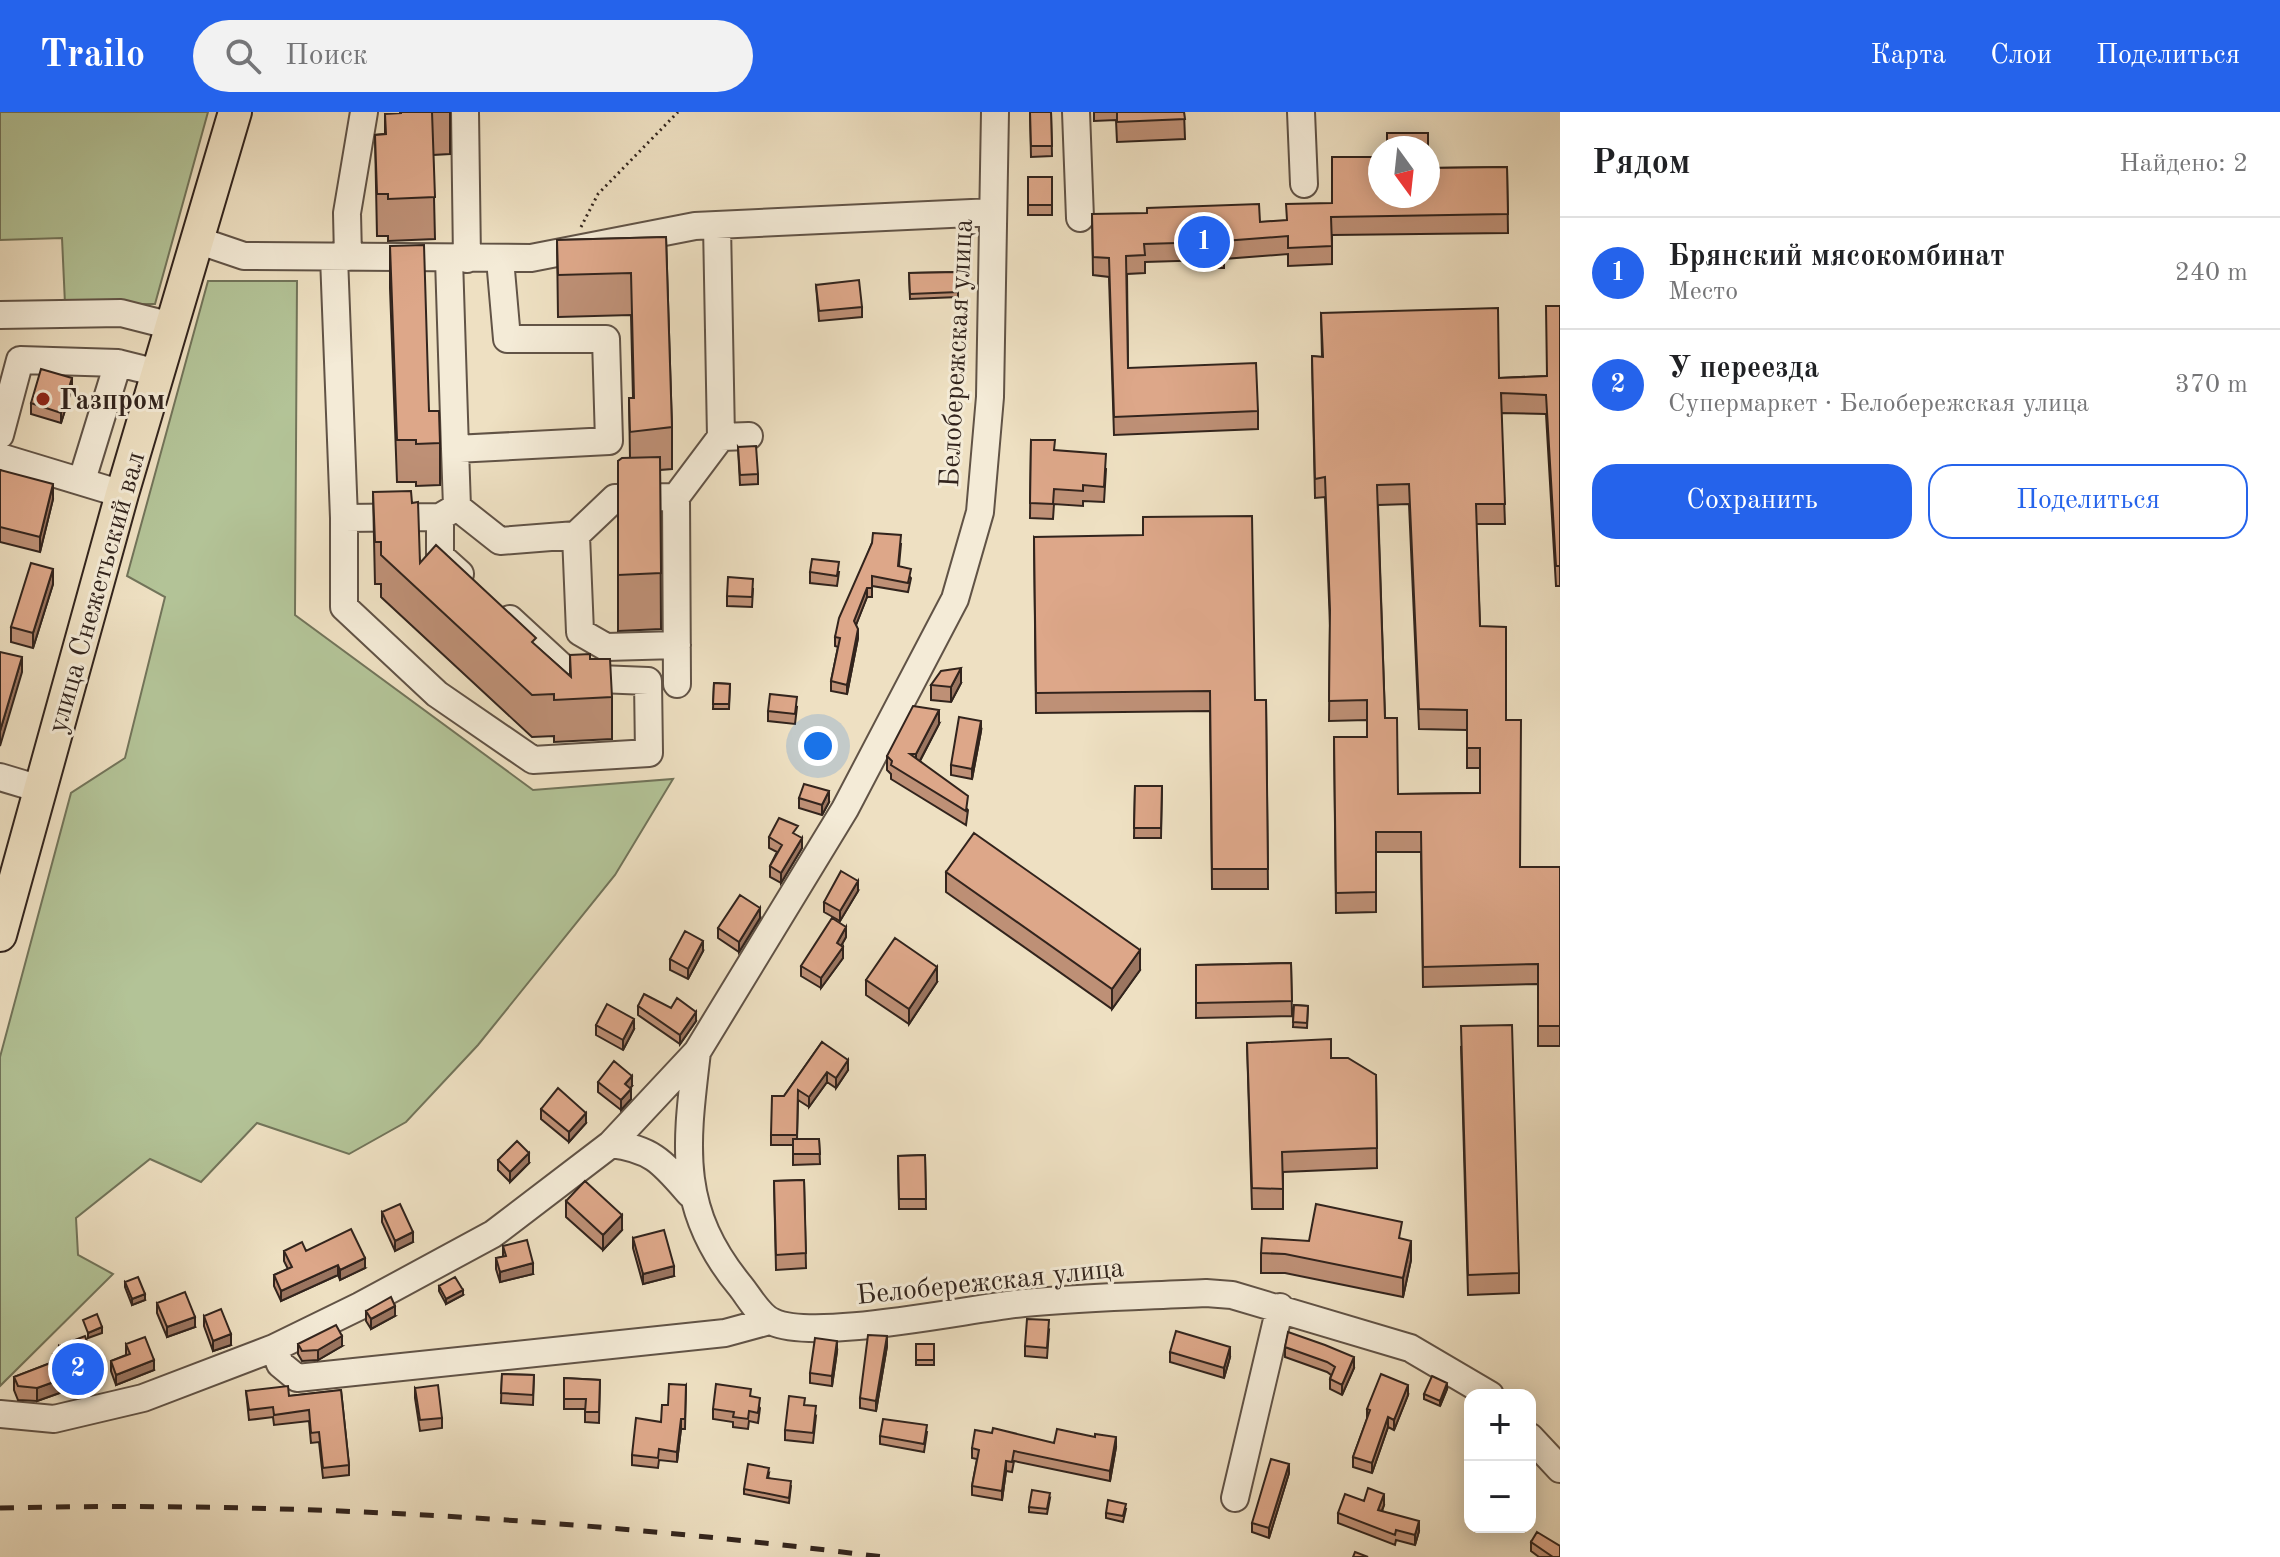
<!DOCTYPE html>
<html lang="ru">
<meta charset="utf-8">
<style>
body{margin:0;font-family:"Old Standard TT",serif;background:#f2f2f2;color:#202124}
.controls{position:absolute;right:24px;bottom:24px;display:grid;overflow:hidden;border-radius:16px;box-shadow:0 4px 20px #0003}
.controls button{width:72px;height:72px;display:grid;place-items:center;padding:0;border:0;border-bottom:2px solid #e0e0e0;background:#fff;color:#202124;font:40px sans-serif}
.compass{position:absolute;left:1368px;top:24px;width:72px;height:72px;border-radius:50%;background:#fff;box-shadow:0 4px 20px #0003;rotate:165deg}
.you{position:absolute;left:818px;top:634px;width:28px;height:28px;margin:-20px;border:6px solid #fff;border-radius:50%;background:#1a73e8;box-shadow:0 0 0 12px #1a73e833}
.badge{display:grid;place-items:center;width:52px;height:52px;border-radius:50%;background:#2563eb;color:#fff;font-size:26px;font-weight:700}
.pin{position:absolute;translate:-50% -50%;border:4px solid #fff;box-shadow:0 2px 8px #0006}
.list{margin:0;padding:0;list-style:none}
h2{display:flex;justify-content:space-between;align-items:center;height:104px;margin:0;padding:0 32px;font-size:34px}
h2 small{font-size:26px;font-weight:400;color:#757577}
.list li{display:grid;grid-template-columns:52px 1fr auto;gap:24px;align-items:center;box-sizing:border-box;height:112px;padding:0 32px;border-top:2px solid #e0e0e0}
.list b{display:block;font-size:30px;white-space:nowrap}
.list p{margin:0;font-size:26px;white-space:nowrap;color:#757577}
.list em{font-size:26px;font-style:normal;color:#757577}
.actions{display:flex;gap:16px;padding:24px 32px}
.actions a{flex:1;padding:18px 0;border:2px solid #2563eb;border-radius:24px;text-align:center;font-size:28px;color:#2563eb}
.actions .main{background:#2563eb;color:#fff}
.icon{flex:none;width:44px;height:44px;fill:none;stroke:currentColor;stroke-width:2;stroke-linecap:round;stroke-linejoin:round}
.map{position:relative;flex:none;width:1560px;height:1445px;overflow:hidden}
header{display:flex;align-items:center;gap:48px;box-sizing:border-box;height:112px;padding:0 40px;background:#2563eb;color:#fff}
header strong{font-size:38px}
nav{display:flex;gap:44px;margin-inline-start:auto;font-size:28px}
.search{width:560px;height:72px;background:#f2f2f2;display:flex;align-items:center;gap:20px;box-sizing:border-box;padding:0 28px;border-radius:44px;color:#757577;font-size:30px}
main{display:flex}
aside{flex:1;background:#fff}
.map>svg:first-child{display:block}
</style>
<header>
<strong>Trailo</strong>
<div class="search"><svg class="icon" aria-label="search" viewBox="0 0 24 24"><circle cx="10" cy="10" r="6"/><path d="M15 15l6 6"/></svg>Поиск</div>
<nav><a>Карта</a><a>Слои</a><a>Поделиться</a></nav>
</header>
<main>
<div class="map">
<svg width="1560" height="1445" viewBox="0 0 1560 1445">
<rect width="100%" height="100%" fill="#eee0c2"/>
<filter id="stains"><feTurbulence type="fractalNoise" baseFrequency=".0025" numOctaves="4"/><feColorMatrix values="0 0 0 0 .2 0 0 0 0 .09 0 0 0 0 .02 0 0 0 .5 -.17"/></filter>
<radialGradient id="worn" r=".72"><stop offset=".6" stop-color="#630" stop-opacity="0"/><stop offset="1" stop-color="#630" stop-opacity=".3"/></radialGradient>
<path fill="#b3c397" stroke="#72745a" stroke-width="2" d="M0,0h208l-53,192h-90l-3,-66 -62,2z
M208,169h89l-2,334 238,175 140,-11 -58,96 -137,170 -72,77 -57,32 -92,-31 -56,59 -51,-23 -74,59 2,37 35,19 -113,112v-329l71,-264 54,-35 40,-161 -38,-21z"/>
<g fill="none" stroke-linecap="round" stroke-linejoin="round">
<defs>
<path id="minor" d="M465,0l2,147
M1076,0l4,106
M1301,0l3,72
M717,113l4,212 28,-1
M197,128l47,16 287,2 164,-32 298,-14
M334,145l10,261
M348,145l-1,-44 17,-101
M449,147l6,190 154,-8 -3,-102h-99l-7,-80
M0,203l121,-2 51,13
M0,323l20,-75 98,3 40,10
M455,337l2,58 -17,10v39l20,18
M0,345l122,37
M82,368l36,-117
M676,385l1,187
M457,395l43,34 76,-6 39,-37 61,-1 45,-60
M440,405l-96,1v89l93,87 96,66 116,-7 -1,-72 -74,-3 -64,-59
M576,423l4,97 26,15 71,-2
M0,665l40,12
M697,940c-11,93 -21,157 44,235 8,10 19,30 32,35 43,20 197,-14 251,-19 60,-6 121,-7 182,-10l26,2 178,53 80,47
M611,1032c42,5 52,19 79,50
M274,1236l6,16 17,14 428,-45 44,-12
M0,1302l54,5 89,-21 131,-50 86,-42 133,-72 118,-90 86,-92 148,-243 110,-210 25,-87 10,-115 5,-285
M1530,1325l30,32
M1235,1386l45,-191"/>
<path id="major" d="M0,823l122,-441 113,-382"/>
</defs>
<use href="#minor" stroke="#615346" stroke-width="30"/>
<use href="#major" stroke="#32241d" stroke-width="36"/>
<path stroke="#32241d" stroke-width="3" stroke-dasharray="2 4" stroke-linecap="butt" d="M581,115l17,-33 80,-82"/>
<use href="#minor" stroke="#f4ebd7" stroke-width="26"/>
<use href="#major" stroke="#eee0c2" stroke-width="32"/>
<path stroke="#32241d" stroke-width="5" stroke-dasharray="14 14" stroke-linecap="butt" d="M0,1396c294,-7 591,12 883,49"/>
</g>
<path fill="#be9076" stroke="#32241d" stroke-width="2" fill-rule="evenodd" d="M400,0h50v42l-17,1 2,84 -47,2v-5h-11l-2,-101 10,-1v-20l15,-1z
M1030,0h21l1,44 -21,1z
M1094,0h90l1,27 -68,3 -1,-22 -22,1z
M1507,55l1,66 -176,2v29l-44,2v-12l-64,5v9h-14v-8l-65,2v11l-18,1 1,94 130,43v18l-144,6 -5,-158 -16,-2 -1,-61 168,8 26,-1 142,-53z
M1028,65h24v38h-24z
M666,125l6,190v42l-12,1 1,159 -43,2v-170l12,-3 -1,-60h4l-2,-83 -73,2 -1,-77z
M390,134l39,165 11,32v42l-24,1v-4h-19l-7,-194z
M958,160v25l-48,2 -1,-26z
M816,173l46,22v10l-43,4z
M1560,194v280h-4l-10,-172 -45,-1 4,111h-29l4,102 26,94 14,147h40v179h-22v-62l-115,3 -2,-135h-45v60l-40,1 -2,-176h33v-17l-38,1 1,-96 -5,-128 -10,1 -3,-142 10,1 -1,-44 178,65 48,-2zM1409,392l10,225 48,1v38h13v25l-82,1 -13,-76 -7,-213z
M72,276l-11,35 -30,-9v-11z
M1031,328l23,10 52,19 -2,33 -21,-1v5l-29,-2 -1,15 -23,-1z
M738,335l20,27v10l-18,1z
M0,358l53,29 -13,53 -40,-10z
M373,380l39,11 8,60 116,83 34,30v-21l20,4 22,38v42l-58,3v-6l-22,1 -151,-140v-13h-6z
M1034,425l221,163h11l2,189h-56l-2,-178 -174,2z
M872,431l29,1 -2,22 12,12 -3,14 -36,-6v11h-5l-11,28 2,13 -11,56 -16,-3v-10l7,-34 -3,-1v-9z
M810,460h29l-2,14 -27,-3z
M53,472l-20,64 -22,-6v-15z
M753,477l-1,18 -25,-1v-10z
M714,571l16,1 -1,25h-16z
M961,571l-10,19 -20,-2v-15z
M797,595l-2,17 -27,-3v-10z
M939,612l-19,37 48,49 -2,15 -75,-46v-5l-4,-4v-14z
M981,619l-9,48 -21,-4v-10z
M1135,674h27l-1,52h-27z
M799,686l30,4 -7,13 -23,-7z
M798,724l4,12 -21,35 -11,-6v-11l7,-14 -8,-4v-11z
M946,760l194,98 -28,39 -166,-117z
M858,779l-18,30 -16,-9v-10z
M760,806l-21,34 -21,-14v-10z
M846,825l-5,9 2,12 -22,30 -20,-12v-10z
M703,839l-15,28 -18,-9v-11z
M1291,851l1,53 -96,2v-53z
M866,868l71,2 -28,42 -43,-29z
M1294,893l14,1 -1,22 -14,-1z
M638,894l58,15 -16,23 -42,-29z
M596,913l38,4 -11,21 -27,-15z
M822,930l26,28 -12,18 -9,-6 -18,25 -11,-7 -1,39h22l1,25 -27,1v-20h-22v-10l13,-39z
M1247,931l84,15 45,17 1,93 -94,4v37h-31z
M1461,934l58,227v20l-51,2z
M598,970l34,4 -2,2 1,11 -10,11 -23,-18z
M541,997l45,14 -17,19 -28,-23z
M925,1043l1,54h-27l-1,-53z
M498,1048l31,3 -19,19 -12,-12z
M804,1068l2,88 -30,2 -2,-89z
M566,1089l56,29 -19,20 -37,-33z
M382,1100l31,30 -18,9 -13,-29z
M633,1126l41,38 -31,8 -10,-36z
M1402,1127l9,21 -8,37 -118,-24h-24v-20l48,-12z
M503,1134l30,28 -33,8 -4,-13v-11l7,-1z
M284,1139h22l59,17 -25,12 -2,-5 -57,26 -7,-15v-11l14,-6 -4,-8z
M125,1170l20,18 -13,5 -7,-18z
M439,1174l24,9 -17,9 -7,-13z
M157,1191l38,24 -28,10 -10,-24z
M366,1199l29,5 -24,13 -5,-8z
M204,1204l27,29 -18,6 -9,-25z
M1049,1218l-2,28 -22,-2v-10z
M126,1232l28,26 -38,15 -5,-14v-10l15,-6z
M298,1232l44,2 -24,14 -16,1 -4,-7z
M916,1232h18v21h-18z
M59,1234l37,34 -59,21 -19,-1 -4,-10v-13l39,-15v-8l6,-2z
M887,1234l-11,65 -16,-3v-10z
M1285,1235l69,21 -12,27 -12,-6v-10l1,-4 -4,-3 -42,-15z
M837,1239l-5,35 -22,-3v-10z
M1170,1240l60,5 -6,21 -54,-16z
M502,1262l32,1 -1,30 -32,-2z
M564,1266l36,2 -1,43 -14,-1v-13h-21z
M686,1273l-1,44h-4l-4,33 -18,-2 -1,8 -26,-3v-10l29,-33 7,-17z
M415,1276l27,30v10l-22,3 -5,-33z
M1447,1277l-7,17 -16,-7v-5z
M341,1278l8,75v10l-26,3 -4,-36 -8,1 -2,-22 -35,4 -1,-8 -24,3 -3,-29 43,5z
M1408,1283l-14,35 -6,-3 -16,46 -19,-6v-10l14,-38v-10z
M751,1285l9,11 -2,15 -9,-2 -1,8 -15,-2v-5l-20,-3v-10z
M816,1304l-3,27 -28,-3v-10z
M927,1320l-3,20 -44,-8v-8z
M1054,1331l62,4 -6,34 -96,-20 -2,11 -6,-1 -4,29 -30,-5v-9l5,-27 -5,-1v-10z
M769,1361l-1,5 23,8 -2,17 -45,-9v-5z
M1289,1361l-20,65 -17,-6v-9z
M1050,1386l-3,16 -18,-2v-5z
M1364,1389l20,4 -2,6 37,20 -4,14 -19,-5 -1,5 -57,-22v-10z
M1126,1397l-3,13 -17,-4v-5z
M1531,1430l29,15h-21l-8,-6z"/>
<path fill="#9b7560" stroke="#32241d" stroke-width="2" d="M72,266v10l-11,35v-10z
M53,372v15l-13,53v-15z
M53,457v15l-20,64v-15z
M867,476v9l-13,33v-9z
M858,517v9l-11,56v-9z
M22,545v15l-22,74v-15z
M961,556v15l-10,19v-15z
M939,598v14l-23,44v-14z
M981,609v10l-9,48v-10z
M829,679v11l-7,13v-10z
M802,726v10l-21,35v-10z
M858,769v10l-18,30v-10z
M760,796v10l-21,34v-10z
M846,815v10l-9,16v-10z
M703,829v10l-15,28v-10z
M843,835v11l-22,30v-10z
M1140,838v20l-28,39v-20z
M937,855v15l-28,42v-15z
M696,900v9l-16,23v-9z
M634,907v10l-11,21v-10z
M848,948v10l-12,18v-10z
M827,960v10l-18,25v-10z
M632,964v10l-7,8v-10z
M631,977v10l-10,11v-10z
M586,1001v10l-17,19v-10z
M529,1041v10l-19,19v-10z
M622,1103v15l-19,20v-15z
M413,1120v10l-18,9v-10z
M1411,1129v19l-8,37v-19z
M365,1146v10l-25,12v-10z
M533,1151v11l-33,8v-10z
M338,1153v10l-57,26v-10z
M674,1154v10l-31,8v-10z
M463,1178v5l-17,9v-5z
M145,1182v6l-13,5v-6z
M395,1194v10l-24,13v-10z
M195,1205v10l-28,10v-10z
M102,1215v6l-14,5v-5z
M231,1222v11l-18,6v-10z
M342,1224v10l-24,14v-10z
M887,1224v10l-11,65v-10z
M837,1229v10l-5,35v-10z
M1230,1235v10l-6,21v-10z
M1354,1245v11l-12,27v-10z
M154,1248v10l-38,15v-10z
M96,1255v13l-59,21v-13z
M1447,1271v6l-7,17v-5z
M1408,1273v10l-14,35v-10z
M1388,1305v10l-16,46v-10z
M681,1307v10l-4,33v-10z
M1116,1325v10l-6,34v-10z
M1006,1349v10l-4,29v-9z
M1289,1352v9l-20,65v-10z
M1384,1382v11l-6,15v-10z
M1419,1409v10l-4,14v-10z"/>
<path fill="#dda789" stroke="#32241d" stroke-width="2" fill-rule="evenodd" d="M401,0h45h-14l3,85 -47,2v-5h-11l-2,-59 11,-1 -1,-20 16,-1z
M1030,0h21l1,34h-21z
M1117,0h67l1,7 -68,3z
M1387,21h41v15h-41z
M1332,45h48v39h48v-32v4l79,-1 1,47 -177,3 1,29 -44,2v-12l-64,5v9h-14v-8l-66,2 1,11 -19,1 2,112 128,-5 2,48 -144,6 -5,-159 -16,-1 -1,-43 55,-1v-5l112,-4 1,18 27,-2 -1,-16 46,-1z
M1028,65h24v28h-24z
M666,125l6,190 -42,5 -1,-34h5l-3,-125 -73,2 -1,-35z
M424,133l5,166h10l1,32 -24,1v-4h-19l-7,-194z
M958,160v20l-48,2 -1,-21z
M859,168l3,27 -43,4 -3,-26z
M1546,194h14v260h-4l-10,-171 -45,-2 4,111h-29l4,122 26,1v93h15l-1,147h40v159h-22v-62l-115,3 -2,-135h-45v60l-40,1 -2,-156h33v-37l-38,1 1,-91 -5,-133 -10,2 -3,-123 11,1 -2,-44 177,-5 1,70 48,-2zM1409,372l10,225 48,1v38h13v45l-82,1 -1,-76h-12l-8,-233z
M41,257l31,9 -11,35 -30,-10z
M1031,328h24l-1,10 52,4 -2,33 -21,-2v6l-29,-2 -1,15 -23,-1z
M756,334l2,28 -18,1 -2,-28z
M660,345l1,116 -43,2v-114l4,-3z
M0,358l53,14 -13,53 -40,-10z
M411,379l1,12 6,-1 2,61 16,-18 100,93 -4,4 39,35 -1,-22 20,-1v5h20l2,38 -58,3v-6l-22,1 -151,-140v-13h-6l-2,-50z
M1252,404l3,184h11l2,169h-56l-2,-178 -174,2 -2,-156 109,-2v-18z
M873,421l28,2 -3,31 13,3 -3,14 -36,-7v12h-5l-13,33 4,8 -11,56 -16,-4 9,-43 -5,-1 4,-19 33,-75z
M812,447l27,3 -2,14 -27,-4z
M31,451l22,6 -20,64 -22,-6z
M728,465l25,2 -1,18 -25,-1z
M0,540l22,5 -22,74z
M961,556l-10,19 -20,-2 10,-14z
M714,571l16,1 -1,20h-16z
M770,582l27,3 -2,17 -27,-3z
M913,594l26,4 -23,44h-6l58,42 -2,15 -75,-46 1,-4 -5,-5z
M959,605l22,4 -9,48 -21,-4z
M804,672l25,7 -7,14 -23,-7z
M1135,674h27l-1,42h-27z
M779,706l19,8 -5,7 9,5 -21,35 -11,-7 12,-21 -13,-8z
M974,721l166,117 -28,39 -166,-117z
M841,759l17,10 -18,30 -16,-9z
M740,783l20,13 -21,34 -21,-14z
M832,806l14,9 -9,16 6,4 -22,31 -20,-12z
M685,819l18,10 -15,28 -18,-10z
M895,826l42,29 -28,42 -43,-29z
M1291,851l1,38 -96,2v-38z
M644,882l27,14 6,-10 19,14 -16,23 -42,-29z
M607,892l27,15 -11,21 -27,-15z
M1294,893l14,1 -1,17 -14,-1z
M1512,913l7,248 -51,2 -7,-249z
M1331,927v19h17l28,17 1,73 -95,4 1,37 -31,-1 -5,-145z
M822,930l26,18 -12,18 -9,-6 -18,25 -11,-7 -1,45h-26l1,-39h12z
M614,949l18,15 -7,8 6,5 -10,11 -23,-18z
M558,976l28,25 -17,19 -28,-23z
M793,1027h26l1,15h-27z
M517,1029l12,12 -19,19 -12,-12z
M925,1043l1,44h-27l-1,-43z
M804,1068l2,73 -30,2 -2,-74z
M585,1069l37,34 -19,20 -37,-34z
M400,1092l13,28 -18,9 -13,-29z
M1316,1092l86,18 -3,16 12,3 -8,37 -118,-24 -24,-1 1,-15 47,3z
M351,1117l14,29 -25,12 -2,-5 -57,26 -7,-16 18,-8 -8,-16 18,-9 4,9z
M664,1118l10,36 -31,8 -10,-36z
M527,1128l6,23 -33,9 -4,-14 10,-2 -3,-10z
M138,1165l7,17 -13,5 -7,-17z
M455,1165l8,13 -17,9 -7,-13z
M185,1180l10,25 -28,10 -10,-24z
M391,1185l4,9 -24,13 -5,-8z
M221,1197l10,25 -18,7 -9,-25z
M97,1202l5,13 -14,6 -5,-13z
M1027,1207l22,1 -2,28 -22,-2z
M336,1213l6,11 -24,14 -16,1 -4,-7z
M1176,1219l54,16 -6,21 -54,-16z
M1288,1220l37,13 29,12 -12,28 -12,-6 5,-12 -8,-5 -42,-15z
M868,1223l19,1 -11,65 -16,-3z
M85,1224l11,31 -59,21 -19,-2 -4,-9 42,-16 -3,-7 8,-3 -2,-5z
M145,1225l9,23 -38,15 -5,-14 19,-7 -4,-10z
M815,1226l22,3 -5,35 -22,-3z
M916,1232h18v16h-18z
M502,1262l32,1 -1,20 -32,-2z
M1381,1262l27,11 -14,35 -6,-3 -16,46 -19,-6 17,-47 -3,-1z
M1432,1264l15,7 -7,18 -16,-7z
M564,1266l36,2 -1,32h-14l1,-13h-22z
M669,1272l17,1 -1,34h-4l-4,33 -18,-3 -1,9 -26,-3 4,-37 25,4 1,-17h6z
M716,1272l35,5 -1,7 10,2 -2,15 -9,-2 -1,8 -15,-2 1,-5 -21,-3z
M438,1273l4,33 -22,2 -5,-32z
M288,1274l1,10 52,-6 8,75 -26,3 -4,-36 -8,1 -2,-23 -35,5 -1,-8 -24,3 -3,-19z
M789,1284l16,2 -1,7 12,1 -3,27 -28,-3z
M883,1307l44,6 -3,19 -44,-8z
M993,1316l61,15 3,-14 38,8v-3l21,3 -6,34 -96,-20 -2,11 -6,-1 -4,30 -30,-5 7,-36 -7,-2 3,-18 17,3z
M1271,1347l18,5 -20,64 -17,-5z
M748,1352l21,4 -2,10 24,3 -2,17 -45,-9z
M1368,1376l16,6 -6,16 41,11 -4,14 -19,-5 -1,5 -57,-22 7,-19 19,7z
M1032,1378l18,3 -3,16 -18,-2z
M1108,1388l18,4 -3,12 -17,-3z
M1537,1420l23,14v11h-7l-22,-15z
M1355,1440l13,5h-15z"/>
<circle fill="#8f2418" stroke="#f4ebd7" stroke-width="3" cx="43" cy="287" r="8"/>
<g text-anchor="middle" stroke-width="6" stroke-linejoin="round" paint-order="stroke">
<g font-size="28" fill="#32241d" stroke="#f4ebd7">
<text transform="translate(955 241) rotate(-87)" y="10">Белобережская улица</text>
<text transform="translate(95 480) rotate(-74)" y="10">улица Снежетьский вал</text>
<text transform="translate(990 1168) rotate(-6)" y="10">Белобережская улица</text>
</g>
<g font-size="28" font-weight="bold" fill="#32241d" stroke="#f4ebd7" text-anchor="start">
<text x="59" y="297">Газпром</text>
</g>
</g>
<rect width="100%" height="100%" filter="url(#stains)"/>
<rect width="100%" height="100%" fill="url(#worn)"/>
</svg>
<div class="controls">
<button>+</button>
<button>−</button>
</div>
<svg class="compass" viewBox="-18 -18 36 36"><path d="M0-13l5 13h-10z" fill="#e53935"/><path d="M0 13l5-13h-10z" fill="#757577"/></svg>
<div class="you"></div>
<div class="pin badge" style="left:1204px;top:130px">1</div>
<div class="pin badge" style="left:78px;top:1257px">2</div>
</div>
<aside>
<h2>Рядом<small>Найдено: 2</small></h2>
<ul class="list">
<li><span class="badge">1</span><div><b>Брянский мясокомбинат</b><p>Место</p></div><em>240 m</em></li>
<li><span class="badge">2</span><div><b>У переезда</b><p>Супермаркет · Белобережская улица</p></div><em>370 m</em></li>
</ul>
<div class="actions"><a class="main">Сохранить</a><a>Поделиться</a></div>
</aside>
</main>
